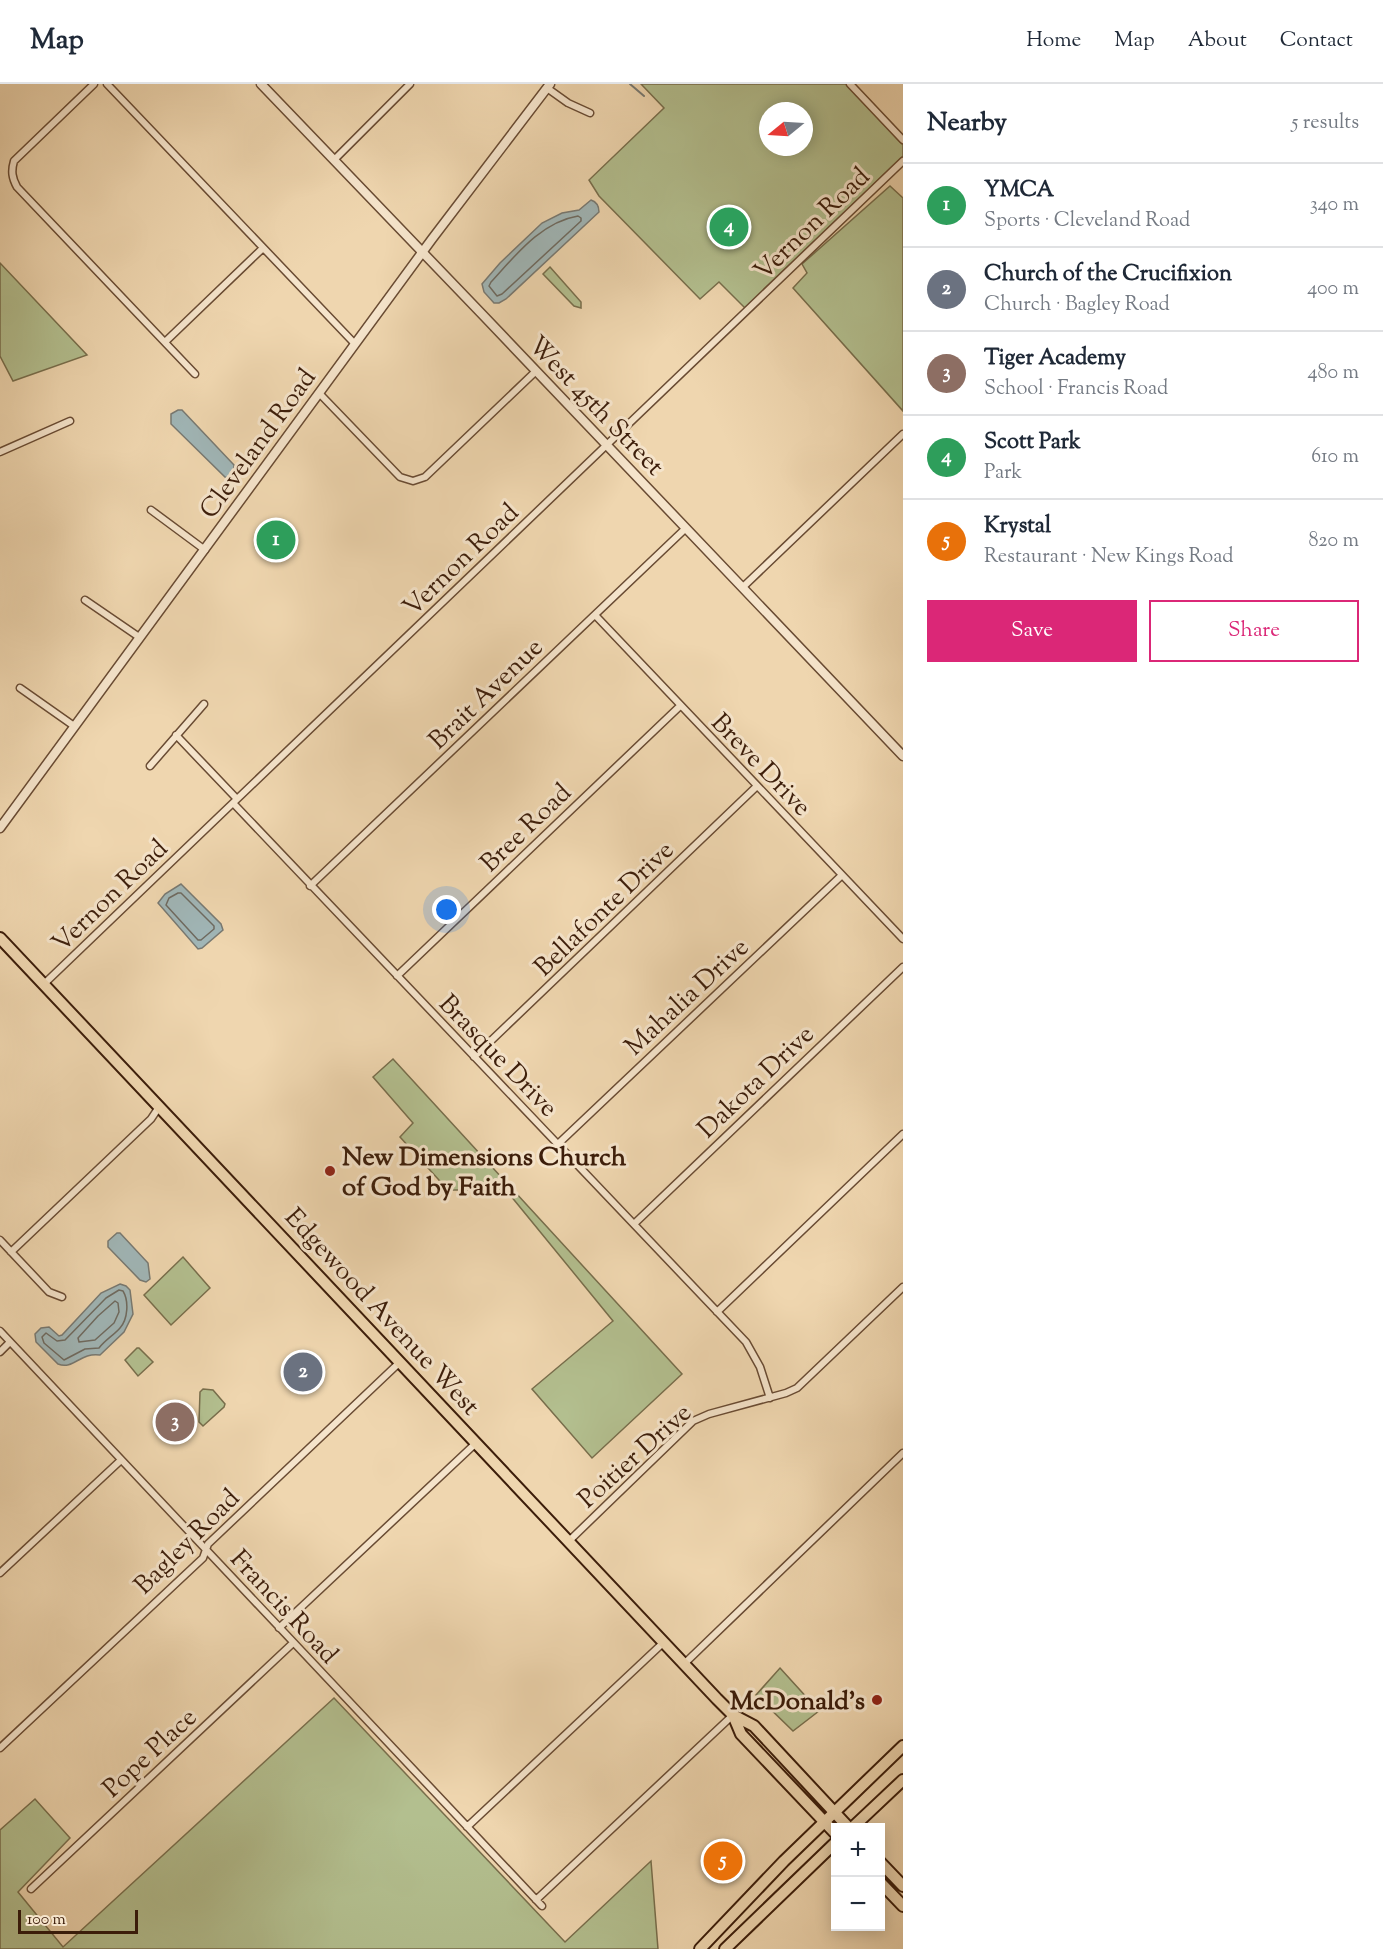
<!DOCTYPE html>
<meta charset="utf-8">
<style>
body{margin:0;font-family:"Sorts Mill Goudy",serif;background:#f6f6f7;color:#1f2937}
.controls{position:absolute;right:18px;bottom:18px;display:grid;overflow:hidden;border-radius:0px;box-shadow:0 3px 15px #0003}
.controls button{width:54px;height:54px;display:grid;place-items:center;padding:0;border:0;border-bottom:2px solid #e0e1e3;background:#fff;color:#1f2937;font:30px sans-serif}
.compass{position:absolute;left:759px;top:18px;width:54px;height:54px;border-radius:50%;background:#fff;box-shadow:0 3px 15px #0003;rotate:252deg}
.scale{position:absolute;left:18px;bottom:15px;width:120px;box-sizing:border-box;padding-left:6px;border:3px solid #3c1d0a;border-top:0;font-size:16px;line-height:21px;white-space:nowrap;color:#3c1d0a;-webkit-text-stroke:4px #f5e4cb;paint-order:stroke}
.you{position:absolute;left:447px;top:826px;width:21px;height:21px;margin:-15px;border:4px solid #fff;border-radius:50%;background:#1a73e8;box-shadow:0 0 0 9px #1a73e833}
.badge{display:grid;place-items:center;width:39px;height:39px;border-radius:50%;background:#db2777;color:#fff;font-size:20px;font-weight:700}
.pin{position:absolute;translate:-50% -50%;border:3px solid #fff;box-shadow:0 2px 6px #0006}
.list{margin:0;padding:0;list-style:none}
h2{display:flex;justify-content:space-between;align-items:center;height:78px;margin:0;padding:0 24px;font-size:26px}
h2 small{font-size:20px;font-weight:400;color:#747a83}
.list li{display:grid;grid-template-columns:39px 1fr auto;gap:18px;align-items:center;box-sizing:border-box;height:84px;padding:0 24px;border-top:2px solid #e0e1e3}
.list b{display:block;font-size:22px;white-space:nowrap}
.list p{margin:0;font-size:20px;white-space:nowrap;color:#747a83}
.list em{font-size:20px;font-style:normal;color:#747a83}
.actions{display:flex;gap:12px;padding:18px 24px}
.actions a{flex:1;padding:14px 0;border:2px solid #db2777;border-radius:0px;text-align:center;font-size:21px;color:#db2777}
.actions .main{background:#db2777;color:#fff}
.map{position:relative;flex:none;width:903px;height:1865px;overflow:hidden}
header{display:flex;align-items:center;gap:36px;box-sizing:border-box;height:84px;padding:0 30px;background:#fff;border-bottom:2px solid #e0e1e3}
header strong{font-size:28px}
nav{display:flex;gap:33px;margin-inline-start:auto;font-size:21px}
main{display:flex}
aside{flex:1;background:#fff}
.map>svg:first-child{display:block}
</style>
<header>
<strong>Map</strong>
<nav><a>Home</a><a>Map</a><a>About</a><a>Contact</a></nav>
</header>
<main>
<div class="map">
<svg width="903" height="1865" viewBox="0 0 903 1865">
<rect width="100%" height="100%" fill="#efd6af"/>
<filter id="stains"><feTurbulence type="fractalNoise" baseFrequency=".00333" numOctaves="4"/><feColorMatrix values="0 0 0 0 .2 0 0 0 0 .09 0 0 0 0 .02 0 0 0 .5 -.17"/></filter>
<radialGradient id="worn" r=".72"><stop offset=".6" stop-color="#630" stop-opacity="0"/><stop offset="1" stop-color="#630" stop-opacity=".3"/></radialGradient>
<path fill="#b3bf8f" stroke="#786e4c" stroke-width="1.5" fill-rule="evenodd" d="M641,0h205l57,61v11l-158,152 -26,-26 -19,17 -101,-103 -10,-16 75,-72zM768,27h36v36h-36z
M890,102l13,12v213l-110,-123 14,-15 -5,-9z
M0,179l87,92 -74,26 -13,-25z
M550,183l31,35v6l-7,-2 -31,-32z
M393,975l289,315 -90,84 -60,-69 81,-68 -107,-131h-58l-48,-53 13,-14 -40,-46z
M183,1173l27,31 -39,37 -27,-30z
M137,1264h2l14,14 -15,14 -13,-16z
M203,1305l10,1 12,14 -1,3 -21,19 -4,-4 1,-30z
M780,1584l39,43 -26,20 -37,-36z
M334,1614l231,244 86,-81 7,88h-658v-119l35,-31 35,39 -52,54 45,55z"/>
<path fill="#a0b6b7" stroke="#787972" stroke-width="1.5" d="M591,116c6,2 8,6 8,12l-93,87 -7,4h-5l-10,-11 -2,-8 18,-21 42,-40 20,-10 17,-3z
M178,326h4l52,55 -1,10 -4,3 -4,-1 -54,-53v-10z
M181,800l40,40 2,6 -21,18 -4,1 -40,-46 7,-9z
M117,1149h3l28,30 2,16 -4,3 -6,-2 -32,-33v-6z
M120,1200l6,2 4,4 3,24 -9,18 -24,23c-20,-3 -26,15 -42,9l-22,-22 -1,-8 6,-6 8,-1 10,9 3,-1 39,-42z"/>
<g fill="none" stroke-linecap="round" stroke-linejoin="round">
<path stroke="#6e6a60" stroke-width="1.5" d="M578,132l3,2v3l-79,73 -5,2 -8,-10 2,-4c24,-26 50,-60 87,-66z
M178,809h3l33,33v3l-13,11h-3l-32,-35 3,-7z
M119,1206l4,1c6,10 5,28 -3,37 -6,7 -15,12 -21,20l-14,1 -21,11 -20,-17 -2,-6 4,-4 11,8 8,-1 41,-42z
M115,1217l3,2 1,9 -5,11 -19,17 -16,2 -1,-4 20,-22z"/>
<path stroke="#787972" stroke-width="2" d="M630,0l14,12"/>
<defs>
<path id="minor" d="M94,0l-80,77c-3,10 -2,17 3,26l178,187
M107,0l248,260
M850,0l53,56
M547,4l21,15 22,10
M334,76l76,-76
M165,258l98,-94
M319,309l81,84 13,4 12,-4 110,-105
M0,368l70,-31
M151,426l54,40
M743,503l160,-153
M85,516l54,37
M595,531l308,324
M20,604l54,38
M176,651l61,64
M150,682l54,-62
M233,719l513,539 14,25 10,31
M310,802l376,-358
M397,892l283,-270
M44,900l859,-823
M474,973l283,-271
M558,1060l283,-268
M634,1140l269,-257
M0,1156l49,52 13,5
M11,1168l140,-133 8,-12
M717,1228l186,-178
M0,1247l542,575
M0,1268l10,-10
M569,1457l124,-120 16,-7 77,-21 11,-5 106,-101
M0,1489l121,-113
M279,1544l197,-185
M684,1580l219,-211
M0,1664l203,-190 5,-14 192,-182
M467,1743l197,-185
M31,1805l262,-246
M536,1816l197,-185"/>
<path id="tertiary" d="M261,0c215,223 429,448 642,672
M0,744l432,-589 118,-155"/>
<path id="primary" d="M0,854l717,761 16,16 21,11 95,102
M733,1631l8,19 95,100
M880,1778l23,24
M880,1798l23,24"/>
<path id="trunk" d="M852,1744l51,-48
M700,1865l84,-88 119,-115
M725,1865l111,-107"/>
</defs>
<use href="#minor" stroke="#694b33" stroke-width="9"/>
<use href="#tertiary" stroke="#694b33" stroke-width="11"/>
<use href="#primary" stroke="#3c1d0a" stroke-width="14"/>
<use href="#trunk" stroke="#3c1d0a" stroke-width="14"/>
<use href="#minor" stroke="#f5e4cb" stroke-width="6"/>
<use href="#tertiary" stroke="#f5e4cb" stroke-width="8"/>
<use href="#primary" stroke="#efd6af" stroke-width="10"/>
<use href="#trunk" stroke="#efd6af" stroke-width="10"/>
</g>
<g fill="#8f2418" stroke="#f5e4cb" stroke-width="2">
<circle cx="330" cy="1087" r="6"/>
<circle cx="877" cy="1616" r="6"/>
</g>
<g text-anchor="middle" stroke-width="6" stroke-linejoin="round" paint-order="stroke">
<g font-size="26" fill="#3c1d0a" stroke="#f5e4cb">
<text transform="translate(811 139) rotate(-44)" y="9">Vernon Road</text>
<text transform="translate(597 321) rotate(46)" y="9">West 45th Street</text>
<text transform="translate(257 359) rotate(-54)" y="9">Cleveland Road</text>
<text transform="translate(460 475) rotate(-44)" y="9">Vernon Road</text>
<text transform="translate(485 609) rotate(-44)" y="9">Brait Avenue</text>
<text transform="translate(762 680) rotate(46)" y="9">Breve Drive</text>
<text transform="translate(525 743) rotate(-44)" y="9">Bree Road</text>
<text transform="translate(109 811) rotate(-44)" y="9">Vernon Road</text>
<text transform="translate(603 824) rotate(-44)" y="9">Bellafonte Drive</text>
<text transform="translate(686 912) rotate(-43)" y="9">Mahalia Drive</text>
<text transform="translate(499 971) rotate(46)" y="9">Brasque Drive</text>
<text transform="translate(755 997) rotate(-44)" y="9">Dakota Drive</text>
<text transform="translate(383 1227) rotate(47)" y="9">Edgewood Avenue West</text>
<text transform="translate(634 1371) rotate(-42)" y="9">Poitier Drive</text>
<text transform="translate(186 1457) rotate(-45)" y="9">Bagley Road</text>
<text transform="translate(285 1522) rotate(47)" y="9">Francis Road</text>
<text transform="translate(149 1668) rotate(-43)" y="9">Pope Place</text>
</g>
<g font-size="26" font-weight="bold" fill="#3c1d0a" stroke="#f5e4cb" text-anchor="start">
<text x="342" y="1081">New Dimensions Church<tspan x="342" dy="30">of God by Faith</tspan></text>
<text x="865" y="1625" text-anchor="end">McDonald's</text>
</g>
</g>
<rect width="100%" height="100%" filter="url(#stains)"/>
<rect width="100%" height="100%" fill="url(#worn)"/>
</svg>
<div class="controls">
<button>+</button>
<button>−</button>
</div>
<svg class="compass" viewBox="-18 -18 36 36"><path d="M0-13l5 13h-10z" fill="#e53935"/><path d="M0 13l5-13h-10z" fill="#747a83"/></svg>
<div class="scale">100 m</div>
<div class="you"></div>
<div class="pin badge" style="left:276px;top:456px;background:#2e9e5b">1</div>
<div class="pin badge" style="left:303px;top:1288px;background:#6b7280">2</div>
<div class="pin badge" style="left:175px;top:1338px;background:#8d6e63">3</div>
<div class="pin badge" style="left:729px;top:143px;background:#2e9e5b">4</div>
<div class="pin badge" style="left:723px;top:1777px;background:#e8710a">5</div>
</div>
<aside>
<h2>Nearby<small>5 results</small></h2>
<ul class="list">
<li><span class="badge" style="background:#2e9e5b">1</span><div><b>YMCA</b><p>Sports · Cleveland Road</p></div><em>340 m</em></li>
<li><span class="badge" style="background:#6b7280">2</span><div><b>Church of the Crucifixion</b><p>Church · Bagley Road</p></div><em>400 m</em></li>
<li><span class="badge" style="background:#8d6e63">3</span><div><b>Tiger Academy</b><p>School · Francis Road</p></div><em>480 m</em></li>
<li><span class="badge" style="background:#2e9e5b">4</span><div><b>Scott Park</b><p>Park</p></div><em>610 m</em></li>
<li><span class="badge" style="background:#e8710a">5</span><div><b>Krystal</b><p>Restaurant · New Kings Road</p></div><em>820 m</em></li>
</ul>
<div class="actions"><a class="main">Save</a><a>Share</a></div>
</aside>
</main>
